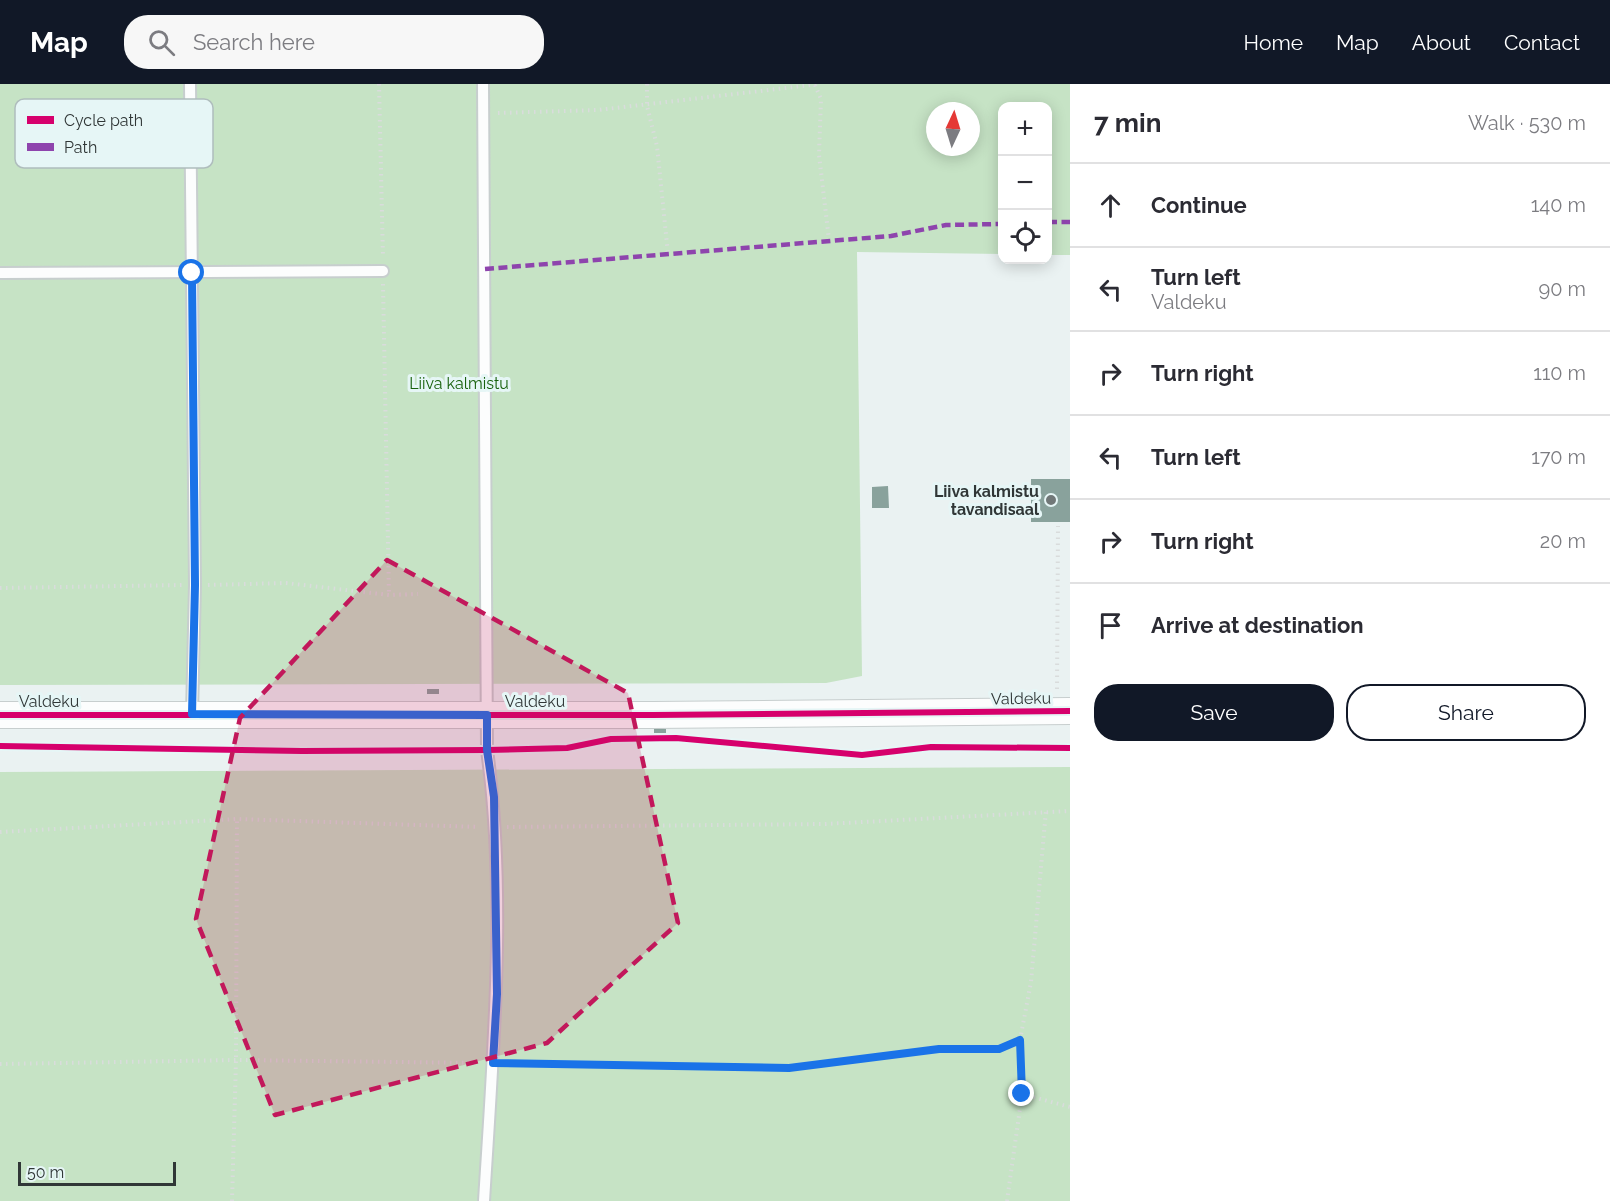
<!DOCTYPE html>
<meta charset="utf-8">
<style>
body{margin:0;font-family:Raleway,sans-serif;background:#f7f7f7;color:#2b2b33}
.controls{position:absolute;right:18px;top:18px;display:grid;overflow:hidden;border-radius:12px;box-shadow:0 3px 15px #0003}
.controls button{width:54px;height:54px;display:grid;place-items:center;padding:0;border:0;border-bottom:2px solid #e1e1e2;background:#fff;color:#2b2b33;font:30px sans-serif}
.compass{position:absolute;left:926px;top:18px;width:54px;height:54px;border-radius:50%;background:#fff;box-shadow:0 3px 15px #0003;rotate:4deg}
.scale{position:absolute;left:18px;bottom:15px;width:158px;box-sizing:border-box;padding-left:6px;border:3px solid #303737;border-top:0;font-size:16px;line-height:21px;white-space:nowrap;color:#303737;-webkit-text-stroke:4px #e6f6f6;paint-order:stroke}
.stop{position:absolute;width:18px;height:18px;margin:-14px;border:4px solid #1a73e8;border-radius:50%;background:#fff}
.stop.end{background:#1a73e8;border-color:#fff;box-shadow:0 2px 6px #0008}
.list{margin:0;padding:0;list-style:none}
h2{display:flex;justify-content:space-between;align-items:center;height:78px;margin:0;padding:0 24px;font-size:26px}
h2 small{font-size:20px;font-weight:400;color:#7c7c81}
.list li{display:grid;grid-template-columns:39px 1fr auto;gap:18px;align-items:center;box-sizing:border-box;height:84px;padding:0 24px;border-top:2px solid #e1e1e2}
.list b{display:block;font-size:22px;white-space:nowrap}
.list p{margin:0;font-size:20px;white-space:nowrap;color:#7c7c81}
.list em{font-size:20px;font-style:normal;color:#7c7c81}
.actions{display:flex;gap:12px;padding:18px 24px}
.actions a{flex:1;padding:14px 0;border:2px solid #111827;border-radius:24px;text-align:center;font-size:21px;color:#111827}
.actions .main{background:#111827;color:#fff}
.icon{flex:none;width:33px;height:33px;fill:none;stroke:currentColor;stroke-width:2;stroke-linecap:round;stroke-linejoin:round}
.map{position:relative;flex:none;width:1070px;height:1117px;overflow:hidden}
header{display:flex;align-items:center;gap:36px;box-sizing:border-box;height:84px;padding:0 30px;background:#111827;color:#fff}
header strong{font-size:28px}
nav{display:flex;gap:33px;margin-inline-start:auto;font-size:21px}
.search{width:420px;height:54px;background:#f7f7f7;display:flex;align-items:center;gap:15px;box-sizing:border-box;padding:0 21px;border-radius:24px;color:#7c7c81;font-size:22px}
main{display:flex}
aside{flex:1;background:#fff}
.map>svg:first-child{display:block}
</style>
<header>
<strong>Map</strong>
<div class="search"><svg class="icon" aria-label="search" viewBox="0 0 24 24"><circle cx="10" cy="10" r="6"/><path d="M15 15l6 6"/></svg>Search here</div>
<nav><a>Home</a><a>Map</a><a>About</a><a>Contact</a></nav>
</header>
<main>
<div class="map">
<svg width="1070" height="1117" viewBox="0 0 1070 1117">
<rect width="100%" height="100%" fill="#eaf2f2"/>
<path fill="#c6e3c5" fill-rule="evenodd" d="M0,0h1070v171h-22v-149h-46v148l-145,-2 5,424 -36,7 -826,2zM935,27h36v36h-36z
M1070,683v434h-1070v-429z"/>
<path fill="#89a29c" d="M1031,395h39v43h-39z
M888,402l1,22h-17v-21z
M427,605h12v5h-12z
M654,644l12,1v4h-12z"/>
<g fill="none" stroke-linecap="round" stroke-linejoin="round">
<defs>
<path id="service" d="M190,0l5,501 -3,129
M483,0l4,666c20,146 6,304 -3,451
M0,189l383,-2"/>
<path id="tertiary" d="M0,631h653l417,-4"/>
</defs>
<use href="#service" stroke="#c7cece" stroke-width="14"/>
<use href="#tertiary" stroke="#c7cece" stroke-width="28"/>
<path stroke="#d9dcdc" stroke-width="4" stroke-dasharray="1.5 4.5" stroke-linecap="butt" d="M379,0l4,174
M647,0v22l10,40 11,108
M815,1l6,14 -2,56 10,85
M498,29l100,-3 222,-26
M383,200l6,311
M208,501l78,-2 103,12 29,-1
M0,504l182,-3
M1057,605l1,-163
M507,743l318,-3 245,-13
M0,748l237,-13 242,8
M508,979l281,5 150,-19h60l21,-9
M0,980l236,-4 243,3
M1022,1010l48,13
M232,1117l4,-141 1,-241
M1007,1117l15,-107 -2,-54 11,-58 15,-172"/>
<use href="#service" stroke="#fcfdfd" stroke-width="10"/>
<use href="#tertiary" stroke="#fcfdfd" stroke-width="26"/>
<path stroke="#8e44ad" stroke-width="4.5" stroke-dasharray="9 4.5" stroke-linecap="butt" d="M1048,138h22
M485,185l406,-33 55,-11 56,-1"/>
<defs>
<path id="cycleway" d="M0,631h653l417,-4
M0,662l302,5 185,-1 80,-2 44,-9 65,-1 186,17 69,-8 139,1"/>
</defs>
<use href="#cycleway" stroke="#e6f6f6" stroke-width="10"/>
<use href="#cycleway" stroke="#d6006c" stroke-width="6"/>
</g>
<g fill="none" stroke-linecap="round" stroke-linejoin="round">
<path stroke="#1a73e8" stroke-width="8" d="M192,189l3,312 -3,129 295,1v35l7,47 3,197 -4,69 296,5 150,-19h60l21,-9 2,54"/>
</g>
<path fill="#c2185b" fill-opacity="0.2" stroke="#c2185b" stroke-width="4.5" stroke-dasharray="12 8" stroke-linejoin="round" d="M387,476l241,133 50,230 -131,120 -272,72 -79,-196 44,-201z"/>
<circle fill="#717878" stroke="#e6f6f6" stroke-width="2" cx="1051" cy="416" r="6"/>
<g text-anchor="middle" stroke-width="6" stroke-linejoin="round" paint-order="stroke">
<g font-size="16" fill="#18610c" stroke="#e6f6f6">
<text x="459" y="305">Liiva kalmistu</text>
</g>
<g font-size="16" font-weight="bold" fill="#303737" stroke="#e6f6f6" text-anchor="end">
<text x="1039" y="413">Liiva kalmistu<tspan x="1039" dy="18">tavandisaal</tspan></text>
</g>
<g font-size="16" fill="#303737" stroke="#e6f6f6">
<text transform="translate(1021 614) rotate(-1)" y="6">Valdeku</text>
<text x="49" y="623">Valdeku</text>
<text x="535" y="623">Valdeku</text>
</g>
</g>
<rect x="15" y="15" width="198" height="69" rx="9" fill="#e6f6f6" stroke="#afbdbd" stroke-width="1.5"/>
<rect x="27" y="32" width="27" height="8" fill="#d6006c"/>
<rect x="27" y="59" width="27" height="8" fill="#8e44ad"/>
<g font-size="16" fill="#303737">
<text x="64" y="42">Cycle path</text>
<text x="64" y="69">Path</text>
</g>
</svg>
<div class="controls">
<button>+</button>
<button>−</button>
<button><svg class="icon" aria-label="locate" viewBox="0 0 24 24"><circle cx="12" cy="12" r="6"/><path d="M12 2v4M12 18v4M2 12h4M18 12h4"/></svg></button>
</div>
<svg class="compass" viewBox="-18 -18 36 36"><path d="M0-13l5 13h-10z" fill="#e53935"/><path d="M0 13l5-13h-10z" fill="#7c7c81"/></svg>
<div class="scale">50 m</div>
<div class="stop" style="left:192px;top:189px"></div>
<div class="stop end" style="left:1022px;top:1010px"></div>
</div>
<aside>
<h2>7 min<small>Walk · 530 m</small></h2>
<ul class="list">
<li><svg class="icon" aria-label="ahead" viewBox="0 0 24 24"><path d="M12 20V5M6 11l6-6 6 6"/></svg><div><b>Continue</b></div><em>140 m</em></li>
<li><svg class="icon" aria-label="left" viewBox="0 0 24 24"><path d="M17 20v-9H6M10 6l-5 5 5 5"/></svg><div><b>Turn left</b><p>Valdeku</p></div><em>90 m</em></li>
<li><svg class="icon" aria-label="right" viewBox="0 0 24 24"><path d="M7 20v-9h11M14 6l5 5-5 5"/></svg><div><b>Turn right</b></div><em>110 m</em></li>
<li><svg class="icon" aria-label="left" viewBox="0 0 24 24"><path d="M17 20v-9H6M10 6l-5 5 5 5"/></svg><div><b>Turn left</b></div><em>170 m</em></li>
<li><svg class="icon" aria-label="right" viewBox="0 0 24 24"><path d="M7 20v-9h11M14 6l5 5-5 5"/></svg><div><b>Turn right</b></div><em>20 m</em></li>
<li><svg class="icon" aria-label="arrive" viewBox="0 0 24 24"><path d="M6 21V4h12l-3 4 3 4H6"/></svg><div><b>Arrive at destination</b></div></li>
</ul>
<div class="actions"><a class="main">Save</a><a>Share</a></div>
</aside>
</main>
